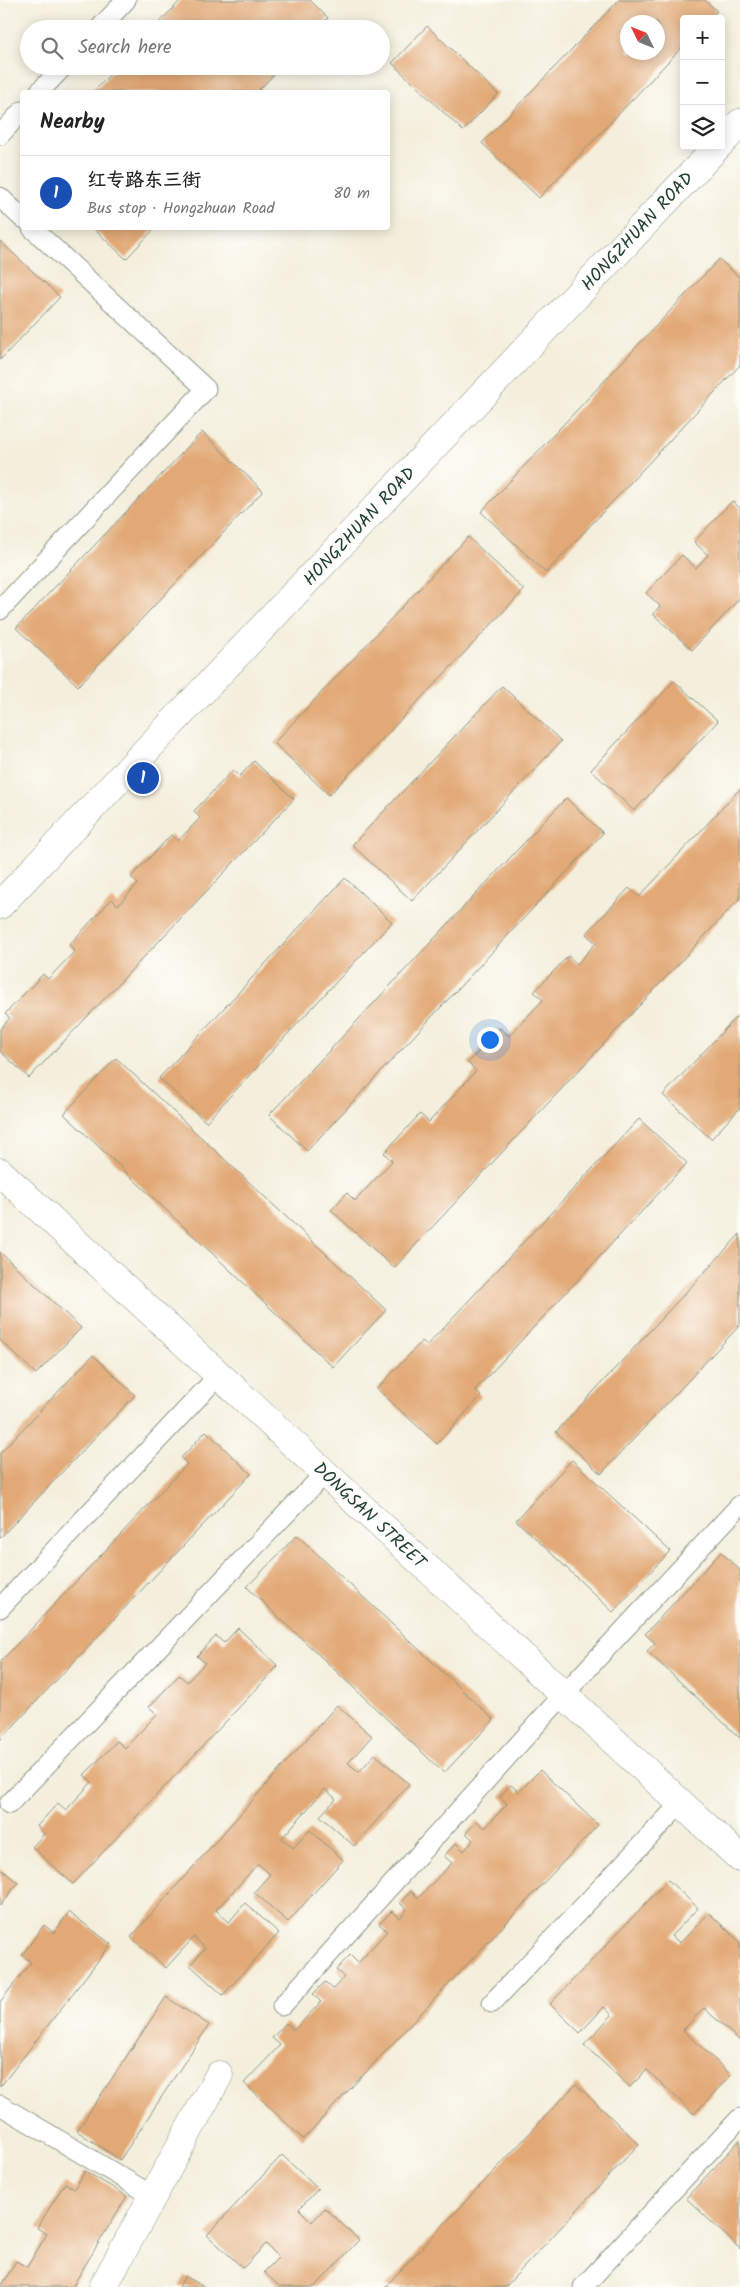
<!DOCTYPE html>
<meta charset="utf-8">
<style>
body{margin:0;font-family:Kalam,"LXGW WenKai TC",sans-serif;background:#f2f2f2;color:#222}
.controls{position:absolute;right:15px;top:15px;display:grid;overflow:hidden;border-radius:5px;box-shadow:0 2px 12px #0003}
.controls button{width:45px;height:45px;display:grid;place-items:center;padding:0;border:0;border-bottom:1px solid #e0e0e0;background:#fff;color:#222;font:25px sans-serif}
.compass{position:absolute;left:620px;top:15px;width:45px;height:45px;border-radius:50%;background:#fff;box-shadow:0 2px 12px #0003;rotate:313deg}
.you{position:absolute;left:489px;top:1039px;width:18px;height:18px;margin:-12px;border:4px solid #fff;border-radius:50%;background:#1a73e8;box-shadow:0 0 0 8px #1a73e833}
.badge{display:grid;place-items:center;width:32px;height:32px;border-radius:50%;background:#d93025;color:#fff;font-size:16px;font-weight:700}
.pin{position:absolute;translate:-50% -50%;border:2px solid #fff;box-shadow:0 1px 5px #0006}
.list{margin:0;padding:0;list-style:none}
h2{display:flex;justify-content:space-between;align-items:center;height:65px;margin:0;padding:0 20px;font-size:21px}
h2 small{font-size:16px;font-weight:400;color:#767676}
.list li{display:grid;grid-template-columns:32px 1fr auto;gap:15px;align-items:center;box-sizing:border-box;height:75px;padding:0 20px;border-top:1px solid #e0e0e0}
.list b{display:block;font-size:19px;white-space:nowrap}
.list p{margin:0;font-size:16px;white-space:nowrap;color:#767676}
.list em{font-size:16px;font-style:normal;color:#767676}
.icon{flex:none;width:28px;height:28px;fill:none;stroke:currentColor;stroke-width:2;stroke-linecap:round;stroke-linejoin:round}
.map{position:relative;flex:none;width:740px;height:2287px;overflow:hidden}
.search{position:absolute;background:#fff;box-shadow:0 2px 12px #0003;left:20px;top:20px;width:370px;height:55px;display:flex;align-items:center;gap:12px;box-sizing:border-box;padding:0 18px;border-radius:28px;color:#767676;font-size:19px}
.panel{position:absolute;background:#fff;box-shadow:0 2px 12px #0003;left:20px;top:90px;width:370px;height:140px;border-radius:5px}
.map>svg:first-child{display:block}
</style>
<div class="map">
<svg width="740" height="2287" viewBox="0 0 740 2287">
<rect width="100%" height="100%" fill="#fdfcf7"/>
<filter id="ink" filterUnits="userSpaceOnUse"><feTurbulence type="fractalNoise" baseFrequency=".02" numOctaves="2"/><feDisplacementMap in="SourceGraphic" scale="10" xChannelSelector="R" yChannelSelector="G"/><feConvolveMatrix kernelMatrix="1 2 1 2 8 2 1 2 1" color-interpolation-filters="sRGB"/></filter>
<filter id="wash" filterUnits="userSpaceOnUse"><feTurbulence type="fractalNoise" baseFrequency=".0096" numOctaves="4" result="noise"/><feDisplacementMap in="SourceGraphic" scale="20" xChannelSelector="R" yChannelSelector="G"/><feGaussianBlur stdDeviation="1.12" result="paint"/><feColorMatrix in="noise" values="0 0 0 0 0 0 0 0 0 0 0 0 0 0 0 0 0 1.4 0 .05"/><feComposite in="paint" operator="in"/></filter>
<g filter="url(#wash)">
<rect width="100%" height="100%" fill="#f4efdc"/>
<g id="blocks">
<path fill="#e2a875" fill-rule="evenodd" d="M181,0h129l18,18 -10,11h-165z
M619,0h86l12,11 -8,8h-25v26l-145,153 -57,-55zM628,22h30v30h-30z
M427,26l71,68 -35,37 -71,-68z
M118,66h164l-25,26h-164z
M93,228h62l-29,31z
M0,241l60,56 -60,63z
M719,259l21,19v87l-194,208 -65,-61z
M202,432l61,59 -185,195 -62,-58z
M732,501l8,7v90l-48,52 -39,-36 7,-8 -14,-13 36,-38 14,13 12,-13 -14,-13z
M468,537l56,53 -195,205 -55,-52z
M674,681l44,40 -84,90 -43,-41z
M502,686l59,55 -149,160 -60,-56z
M254,761l40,38 -265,279 -29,-27v-22l10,-11 -5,-4 38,-40 5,5 27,-28 -6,-6 43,-46 6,6 20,-21 -7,-7 40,-42 7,6 22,-23 -6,-7 39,-41 7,6z
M740,789v109l-346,370 -63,-58 16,-17 8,8 37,-40 -8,-8 36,-39 9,8 47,-51 -8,-8 32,-35 9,8 34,-36 -9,-8 34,-36 9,8 19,-21 -10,-9 43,-46 10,9z
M566,798l37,35 -296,318 -38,-36z
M345,878l47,44 -186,200 -47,-44z
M740,1013v95l-29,31 -48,-44z
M116,1058l270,252 -53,57 -269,-253z
M639,1119l48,44 -212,227 6,6 -44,48 -60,-55 45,-48 5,4z
M740,1234v91l-139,149 -45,-42z
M0,1252l81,76 -45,46 -36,-34z
M93,1355l42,40 -135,143v-85z
M206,1431l45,43 -251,266v-78l187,-198 -6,-6z
M572,1460l98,91 -57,61 -97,-92z
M297,1535l197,185 -50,53 -197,-186z
M721,1552l19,18v168l-93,-87 8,-8 -10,-9z
M238,1628l40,38 -205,218 -41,-37 12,-13 -7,-8 21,-23 8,7 26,-28 -8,-7 33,-34 8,7 32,-34 -8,-7 30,-32 8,7 18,-19 -8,-7 19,-20 8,7z
M337,1705l35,31 -24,27 11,9 16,-18 34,30 -55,62 -34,-30 16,-17 -11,-10 -43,49 11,10 17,-18 33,30 -55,62 -34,-30 16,-18 -12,-10 -42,46 13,12 16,-19 34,30 -56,62 -33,-30 15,-17 -11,-11 -28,31 -35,-31z
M540,1770l58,55 -295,314 -59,-56 36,-38 -8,-7 14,-15 8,7 27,-28 -8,-8 12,-12 8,7 11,-12 -8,-7 14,-15 8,8 29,-32 -8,-7 13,-13 8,7 7,-8 -7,-7 11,-12 7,7 34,-35 -8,-7 12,-13 8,8 9,-11 -7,-7 11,-12 8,7 22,-24 -7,-8 11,-11 8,7z
M0,1868l18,15 -18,23z
M668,1880l30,28 -27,28 9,7 29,-30 31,29v99l-36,-33 -21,22 48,45 -37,39 -47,-44 -17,17 -46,-42 28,-30 -8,-8 -24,26 -30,-29z
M69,1912l42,32 -111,143v-85l31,-40 -9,-7 22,-30 10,8z
M166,1997l43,28 -89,135 -43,-29z
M576,2084l63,60 -134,143h-120z
M740,2140v109l-54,-51z
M282,2155l36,34 -19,20 13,13 13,-14 34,32 -44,47h-35l-16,-15 15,-15 -13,-13 -23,24 -36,-33z
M85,2171l42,25 -55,91h-71l15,-26 11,6 20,-33 -10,-6 28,-45 9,6z
M185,2276l20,11h-26z"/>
</g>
</g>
<g filter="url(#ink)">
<use href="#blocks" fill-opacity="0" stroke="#8a9688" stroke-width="1"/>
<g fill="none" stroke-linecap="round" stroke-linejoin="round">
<defs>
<path id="lane" d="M99,29l27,-29
M39,92l25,-26
M0,135l22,-24
M0,197l22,21
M0,610l206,-221 -174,-161
M0,1608l219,-233
M9,1804l316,-331
M492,2003l189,-200
M282,2006l282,-312 176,-189
M0,2105l153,91
M583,2287l157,-169"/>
<path id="street" d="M103,2287l116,-212"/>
<path id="secondary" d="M721,143l19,-20
M0,905l718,-759
M0,1172l740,686"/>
</defs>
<use href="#lane" stroke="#8a9688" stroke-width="21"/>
<use href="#street" stroke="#8a9688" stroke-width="29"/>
<use href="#secondary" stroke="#8a9688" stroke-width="29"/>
<use href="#lane" stroke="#fff" stroke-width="19"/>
<use href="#street" stroke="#fff" stroke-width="28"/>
<use href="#secondary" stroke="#fff" stroke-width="28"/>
</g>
</g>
<g text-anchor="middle" stroke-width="4" stroke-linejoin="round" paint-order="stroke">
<g font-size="18" fill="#1f3d34" stroke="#fdfcf7">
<text transform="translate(637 231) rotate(-47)" y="6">HONGZHUAN ROAD</text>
<text transform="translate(359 526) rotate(-47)" y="6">HONGZHUAN ROAD</text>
<text transform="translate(370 1515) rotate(43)" y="6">DONGSAN STREET</text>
</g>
</g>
</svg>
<div class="controls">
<button>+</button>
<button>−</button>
<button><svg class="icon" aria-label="layers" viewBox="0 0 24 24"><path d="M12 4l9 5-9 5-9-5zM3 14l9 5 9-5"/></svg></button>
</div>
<svg class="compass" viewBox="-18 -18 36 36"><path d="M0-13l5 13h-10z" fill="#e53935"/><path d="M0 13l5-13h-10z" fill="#767676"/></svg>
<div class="you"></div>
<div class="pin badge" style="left:143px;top:778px;background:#1a4fb4">1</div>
<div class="search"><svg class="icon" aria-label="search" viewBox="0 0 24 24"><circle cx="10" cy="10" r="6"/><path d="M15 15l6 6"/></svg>Search here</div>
<section class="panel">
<h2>Nearby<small></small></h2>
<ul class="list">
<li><span class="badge" style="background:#1a4fb4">1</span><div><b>红专路东三街</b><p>Bus stop · Hongzhuan Road</p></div><em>80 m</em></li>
</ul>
</section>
</div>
